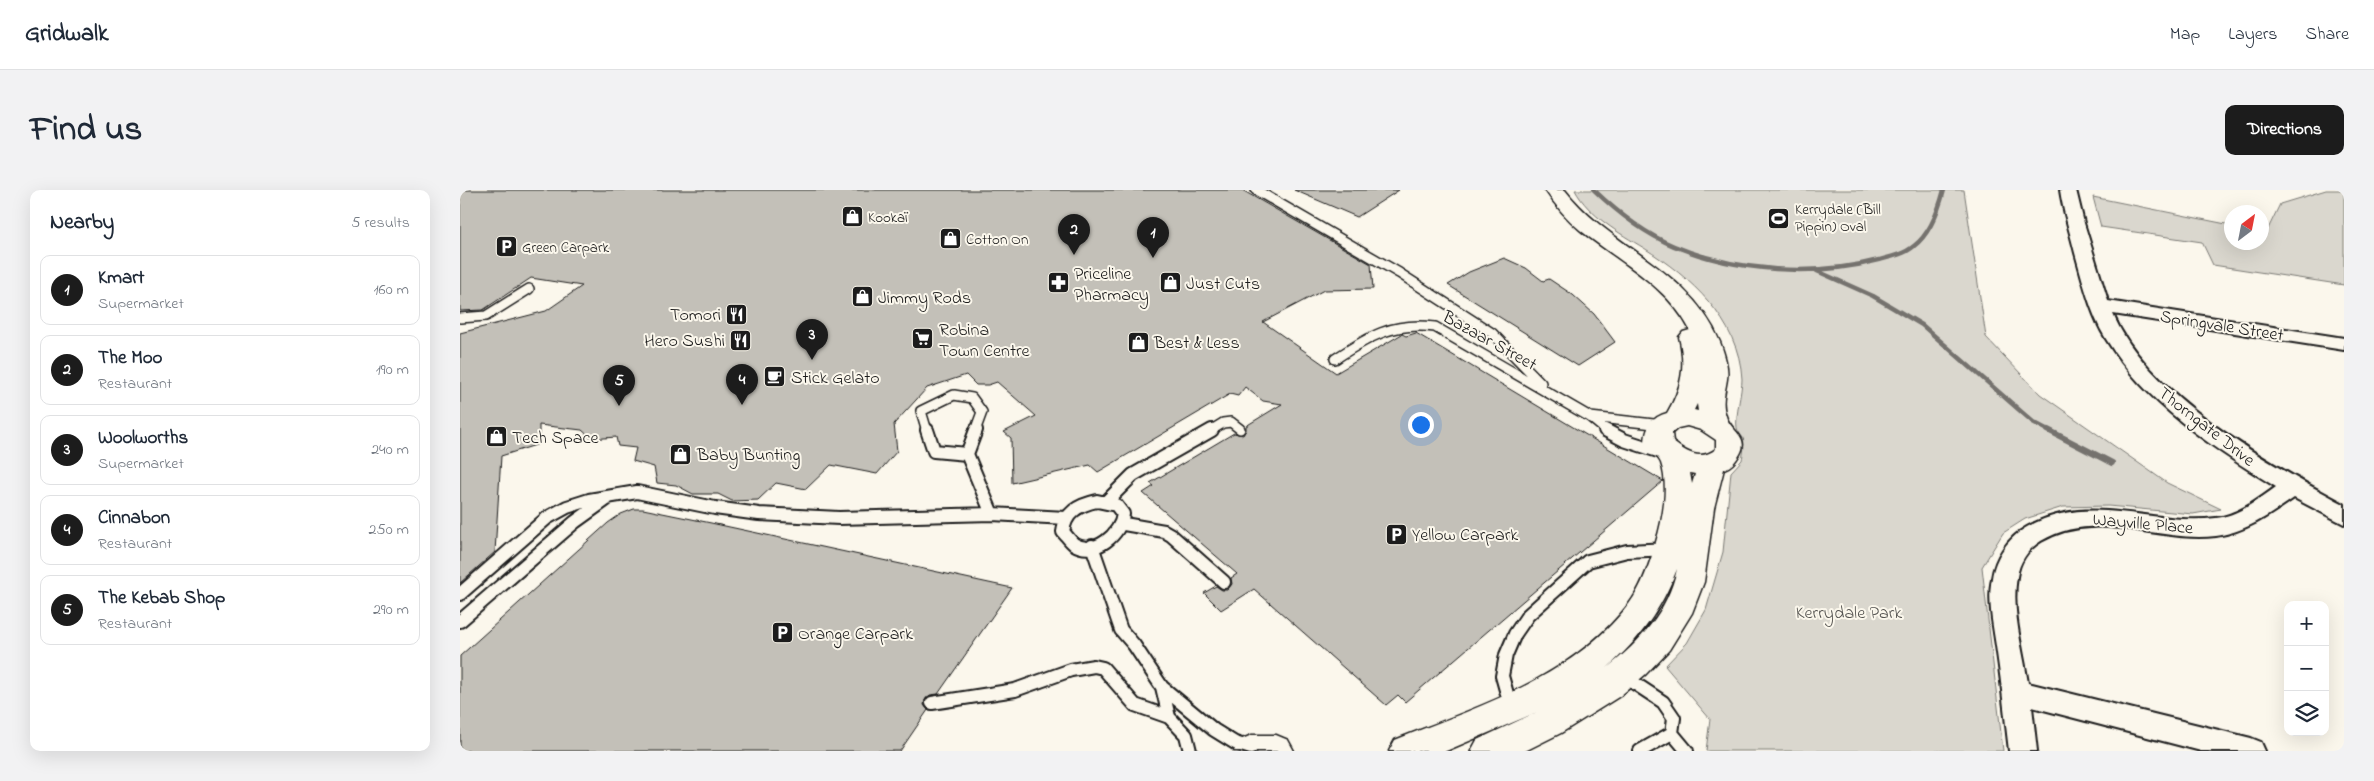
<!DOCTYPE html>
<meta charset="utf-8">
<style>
body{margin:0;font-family:"Indie Flower",sans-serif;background:#f2f2f3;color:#1f2937}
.controls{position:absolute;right:15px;bottom:15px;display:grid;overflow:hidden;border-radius:10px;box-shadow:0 5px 20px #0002}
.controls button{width:45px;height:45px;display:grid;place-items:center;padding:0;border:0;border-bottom:1px solid #e0e1e3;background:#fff;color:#1f2937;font:25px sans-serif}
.compass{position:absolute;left:1764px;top:15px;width:45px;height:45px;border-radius:50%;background:#fff;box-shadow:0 5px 20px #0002;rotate:32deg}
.you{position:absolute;left:960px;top:234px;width:18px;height:18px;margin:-12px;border:4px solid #fff;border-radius:50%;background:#1a73e8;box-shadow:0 0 0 8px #1a73e833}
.badge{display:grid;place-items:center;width:32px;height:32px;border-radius:50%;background:#1c1c1c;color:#fff;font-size:16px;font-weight:700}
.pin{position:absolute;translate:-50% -41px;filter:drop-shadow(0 1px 2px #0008)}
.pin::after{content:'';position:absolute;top:26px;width:18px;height:15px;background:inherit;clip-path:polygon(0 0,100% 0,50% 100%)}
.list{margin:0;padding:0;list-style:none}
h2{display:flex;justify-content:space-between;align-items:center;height:65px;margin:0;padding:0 20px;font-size:21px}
h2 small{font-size:16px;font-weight:400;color:#747a83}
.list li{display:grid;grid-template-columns:32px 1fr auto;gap:15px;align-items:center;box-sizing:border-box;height:70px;margin:0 10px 10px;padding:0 10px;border:1px solid #e0e1e3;border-radius:10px}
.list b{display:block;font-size:19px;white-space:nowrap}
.list p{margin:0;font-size:16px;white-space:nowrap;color:#747a83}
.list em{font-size:16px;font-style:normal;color:#747a83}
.icon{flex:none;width:28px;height:28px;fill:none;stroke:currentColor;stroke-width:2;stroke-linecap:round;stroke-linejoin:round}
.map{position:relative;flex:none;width:1884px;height:561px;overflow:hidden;border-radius:10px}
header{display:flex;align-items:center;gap:30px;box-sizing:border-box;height:70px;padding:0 25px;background:#fff;border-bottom:1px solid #e0e1e3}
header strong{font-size:24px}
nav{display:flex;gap:28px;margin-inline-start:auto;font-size:18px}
.intro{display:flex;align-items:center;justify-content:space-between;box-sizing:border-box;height:120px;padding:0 30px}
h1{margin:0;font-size:35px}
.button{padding:12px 22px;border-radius:10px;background:#1c1c1c;color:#fff;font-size:18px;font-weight:700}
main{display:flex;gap:30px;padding:0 30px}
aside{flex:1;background:#fff;border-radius:10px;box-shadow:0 5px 20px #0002}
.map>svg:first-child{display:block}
</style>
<header>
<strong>Gridwalk</strong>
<nav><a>Map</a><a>Layers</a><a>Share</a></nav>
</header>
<div class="intro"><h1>Find us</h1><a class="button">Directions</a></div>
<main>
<aside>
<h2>Nearby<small>5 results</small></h2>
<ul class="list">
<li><span class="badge">1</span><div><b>Kmart</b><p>Supermarket</p></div><em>160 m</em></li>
<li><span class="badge">2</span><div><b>The Moo</b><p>Restaurant</p></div><em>190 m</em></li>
<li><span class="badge">3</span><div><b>Woolworths</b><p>Supermarket</p></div><em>240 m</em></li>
<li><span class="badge">4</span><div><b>Cinnabon</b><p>Restaurant</p></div><em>250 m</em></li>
<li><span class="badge">5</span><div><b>The Kebab Shop</b><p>Restaurant</p></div><em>290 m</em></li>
</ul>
</aside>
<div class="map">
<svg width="1884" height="561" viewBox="0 0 1884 561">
<rect width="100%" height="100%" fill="#fbf7ec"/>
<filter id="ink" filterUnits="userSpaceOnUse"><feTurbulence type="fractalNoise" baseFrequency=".02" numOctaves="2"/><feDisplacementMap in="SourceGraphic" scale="10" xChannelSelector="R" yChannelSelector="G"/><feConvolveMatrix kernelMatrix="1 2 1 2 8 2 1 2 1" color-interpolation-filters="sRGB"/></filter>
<g filter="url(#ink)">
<path fill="#dad7ce" stroke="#7b7a75" d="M1115,0h389l22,147 54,57 127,89 54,26 -28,5 -85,-8 -45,1 -38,12 -22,14 -21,34 21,184h-297l4,-32 -45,-53 22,-23 19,-33 17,-58 8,-80 11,-12c1,-6 3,-16 1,-22 -2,-3 -5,-6 -6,-10 -2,-12 5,-35 5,-49 -3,-59 -52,-102 -98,-131 -25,-15 -55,-32 -69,-58z
M1866,0h18v95l-131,-20 -11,-23 -101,-15 -8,-30 138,28 1,17h30v-11h5l13,-27z"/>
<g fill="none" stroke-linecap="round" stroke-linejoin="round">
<path stroke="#74726e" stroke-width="4.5" d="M1134,0c24,23 49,43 80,56 63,26 140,31 205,14 12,-3 26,-6 35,-14 16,-12 25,-37 30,-56
M1357,81l56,25 49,29 111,97 17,9"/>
<path stroke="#74726e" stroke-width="6" d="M1588,240l64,33"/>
</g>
<path fill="#c3c0b8" stroke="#1c1c1c" d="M0,0h782l129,74 2,25 -49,1 -61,32 73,51 66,-39 4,2 10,-3 247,148 -258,221 -7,-7 -12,10 -132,-116 -33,21 -17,-17 12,-7 6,4h5l5,-6 -1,-6 6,-4 -94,-81 11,-7 -4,-3 84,-50 9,2 3,-5v-4l36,-22 -19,-3 -18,-14 -7,9 -8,-2 -132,78 -8,-7 -78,18 -1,-45 -7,-6 32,-16 -39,-34 -9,3h-12l-10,-10 -39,13 -33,36 3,27 -20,23 -46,-9 -25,24 -30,-6 -18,17 -26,1 -14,-7h-25l-17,-9 -19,-2 -3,-16 -21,-6 3,-13 -18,-2 -2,-9 -24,2 -10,-9 -43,-5v19l-38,12 -6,96 -35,31v-250l86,-22 36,-25 -51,-8 -48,32 -23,1z
M834,0h105l-42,27z
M1044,68l22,10 17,13 6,-2 24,16 21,19 21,28 -37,24 -130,-81 21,-13z
M174,319h9l68,14 301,65 -74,106 -8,1 -5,5 -1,5 4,5 -28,41h-440v-95l148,-133 13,-9z"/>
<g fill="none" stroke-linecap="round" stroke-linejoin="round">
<defs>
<path id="lane-far1" d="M796,0l143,83 93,60 49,50
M0,128l26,-2 43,-27
M875,169c35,-23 57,-37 100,-32l155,90 17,14
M1130,227l73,8
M467,241l-6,-20 33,-16 18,3 10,14 -7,19
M750,241l13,-8 8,-1 9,7"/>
<path id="lane" d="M467,240l7,21 33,3
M1145,240l19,10 40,13
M507,264l25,60
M507,264l9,-24
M637,311l19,4 7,9c-2,20 -28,43 -49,30 -4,-3 -8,-9 -11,-12 2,-20 16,-27 34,-31z
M646,312l27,-27 79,-45
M664,334l40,7 7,4 53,47
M632,356l29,84 13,15 28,42 52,43 21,13 16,5
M0,404l87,-76 20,-11 22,-7 48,-8 78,16 44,6 80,4 153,-4 74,4
M0,431l115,-99 32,-23
M1162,485l41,27 11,16 -2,15 -32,18
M702,497l7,30 17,18 4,16
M472,513l83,-13 56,-20 23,-4 9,2 32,37 34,12
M1051,518l-9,-32 4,-21 9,-21 13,-19 60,-54 39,-10 42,-2
M1212,543l15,18"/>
<path id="street" d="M1600,0h16l8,33 24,78 236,37v12l-231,-36c34,81 156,150 231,190v20l-50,-26c-23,16 -48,34 -78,38 -60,7 -118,-28 -175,5 -13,8 -22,21 -24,36 -6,34 6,73 11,106l223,55 10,4 4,9h-64l-169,-44 5,44h-28c-4,-33 -7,-65 -12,-98 -3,-24 -10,-51 -5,-75 3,-21 17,-41 35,-51 64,-36 123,-1 189,-9 22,-2 43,-19 60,-31 -62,-38 -131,-84 -170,-148 -16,-26 -23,-58 -31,-86 -5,-21 -12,-42 -15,-63z"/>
<path id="secondary" d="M1085,0h20c46,59 124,78 155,152 4,11 9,25 7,37 -2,14 -6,23 -1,37 4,15 24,20 14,38 -4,7 -9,13 -16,15l-10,39 -10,74 -12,31 -23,37 -23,24 -26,22 -59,37 -36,18h-54l6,-11 60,-28 -91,39h-57l6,-11c82,-33 178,-62 234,-136 13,-17 21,-41 27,-62 7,-24 13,-56 5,-79 -3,-7 -12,-14 -16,-21 1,-15 7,-25 22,-29 15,-25 19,-47 12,-76l4,-5 7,-2c-24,-46 -71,-68 -110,-100 -13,-11 -25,-25 -35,-40zM1237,214l1,7 -4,-1zM1227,236l14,4 15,10v9c-15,12 -29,4 -43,-7l-1,-9 6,-5zM1230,283l5,1 -3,10zM1217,379c-9,42 -37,73 -70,99 34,-30 53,-57 70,-99z
M792,545h24l12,5 6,11h-60l6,-11z"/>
</defs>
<use href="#lane-far1" stroke="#1c1c1c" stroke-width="12"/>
<use href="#lane" stroke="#1c1c1c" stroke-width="16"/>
<use href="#street" stroke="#1c1c1c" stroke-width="4"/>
<use href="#secondary" stroke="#1c1c1c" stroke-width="3"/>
<use href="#lane-far1" stroke="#fbf7ec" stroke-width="9"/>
<use href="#lane" stroke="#fbf7ec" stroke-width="12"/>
<use href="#street" fill="#fbf7ec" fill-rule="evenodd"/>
<use href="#secondary" fill="#fbf7ec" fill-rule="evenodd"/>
</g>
</g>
<defs>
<symbol id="shop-square" viewBox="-11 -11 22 22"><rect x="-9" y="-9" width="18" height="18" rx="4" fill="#1c1c1c" stroke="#fbf7ec"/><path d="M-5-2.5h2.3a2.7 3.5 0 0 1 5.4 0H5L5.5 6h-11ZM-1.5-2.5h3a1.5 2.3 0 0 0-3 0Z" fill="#fff"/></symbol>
<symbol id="stadium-square" viewBox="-11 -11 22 22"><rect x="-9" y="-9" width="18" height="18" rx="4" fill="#1c1c1c" stroke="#fbf7ec"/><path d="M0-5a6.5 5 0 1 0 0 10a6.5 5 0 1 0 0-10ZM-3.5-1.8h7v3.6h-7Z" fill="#fff"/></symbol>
<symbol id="parking-square" viewBox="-11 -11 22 22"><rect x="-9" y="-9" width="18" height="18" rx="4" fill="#1c1c1c" stroke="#fbf7ec"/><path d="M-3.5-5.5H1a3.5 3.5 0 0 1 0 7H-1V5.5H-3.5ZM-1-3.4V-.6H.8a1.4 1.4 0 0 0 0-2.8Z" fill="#fff"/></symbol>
<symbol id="pharmacy-square" viewBox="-11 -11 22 22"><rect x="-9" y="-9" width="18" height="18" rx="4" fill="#1c1c1c" stroke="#fbf7ec"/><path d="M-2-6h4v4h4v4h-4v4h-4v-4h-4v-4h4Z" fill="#fff"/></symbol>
<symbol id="restaurant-square" viewBox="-11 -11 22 22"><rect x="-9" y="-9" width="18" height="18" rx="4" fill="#1c1c1c" stroke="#fbf7ec"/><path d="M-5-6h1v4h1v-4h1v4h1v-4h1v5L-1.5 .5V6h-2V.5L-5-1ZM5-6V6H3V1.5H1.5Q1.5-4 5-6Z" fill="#fff"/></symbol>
<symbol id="supermarket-square" viewBox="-11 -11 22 22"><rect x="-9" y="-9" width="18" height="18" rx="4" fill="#1c1c1c" stroke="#fbf7ec"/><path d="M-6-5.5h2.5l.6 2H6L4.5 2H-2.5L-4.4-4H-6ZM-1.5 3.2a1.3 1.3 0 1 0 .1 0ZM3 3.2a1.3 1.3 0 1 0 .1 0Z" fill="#fff"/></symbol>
<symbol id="cafe-square" viewBox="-11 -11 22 22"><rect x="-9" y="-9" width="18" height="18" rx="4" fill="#1c1c1c" stroke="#fbf7ec"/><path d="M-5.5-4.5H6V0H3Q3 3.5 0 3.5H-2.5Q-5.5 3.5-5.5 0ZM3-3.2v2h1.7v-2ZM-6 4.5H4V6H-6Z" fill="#fff"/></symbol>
</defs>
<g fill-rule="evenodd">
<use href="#shop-square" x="380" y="14" width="25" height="25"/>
<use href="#stadium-square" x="1306" y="16" width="25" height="25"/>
<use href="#shop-square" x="478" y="36" width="25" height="25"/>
<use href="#parking-square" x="34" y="44" width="25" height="25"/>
<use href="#pharmacy-square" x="586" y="80" width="25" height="25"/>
<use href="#shop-square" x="698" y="80" width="25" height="25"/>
<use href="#shop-square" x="390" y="94" width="25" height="25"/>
<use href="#restaurant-square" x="264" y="112" width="25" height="25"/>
<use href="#supermarket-square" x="450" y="136" width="25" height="25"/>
<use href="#restaurant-square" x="268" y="138" width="25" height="25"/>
<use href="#shop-square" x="666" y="140" width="25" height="25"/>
<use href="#cafe-square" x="302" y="174" width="25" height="25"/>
<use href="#shop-square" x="24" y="234" width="25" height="25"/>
<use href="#shop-square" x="208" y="252" width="25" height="25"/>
<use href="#parking-square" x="924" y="332" width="25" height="25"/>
<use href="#parking-square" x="310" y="430" width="25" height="25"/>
</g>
<g text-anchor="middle" stroke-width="4" stroke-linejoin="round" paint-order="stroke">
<g font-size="15" fill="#1c1c1c" stroke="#fbf7ec" text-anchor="start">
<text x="1335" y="24">Kerrydale (Bill<tspan x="1335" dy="17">Pippin) Oval</tspan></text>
<text x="408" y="32">Kookaï</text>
<text x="506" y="54">Cotton On</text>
<text x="62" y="62">Green Carpark</text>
</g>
<g font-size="18" fill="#1c1c1c" stroke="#fbf7ec" text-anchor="start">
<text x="614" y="89">Priceline<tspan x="614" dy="21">Pharmacy</tspan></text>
<text x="726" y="99">Just Cuts</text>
<text x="418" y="113">Jimmy Rods</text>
<text x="261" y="130" text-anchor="end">Tomori</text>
<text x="479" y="145">Robina<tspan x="479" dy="21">Town Centre</tspan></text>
<text x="265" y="156" text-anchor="end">Hero Sushi</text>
<text x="694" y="158">Best &amp; Less</text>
<text x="331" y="193">Stick Gelato</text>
<text x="52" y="253">Tech Space</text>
<text x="237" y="270">Baby Bunting</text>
<text x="952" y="350">Yellow Carpark</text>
<text x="338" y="449">Orange Carpark</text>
</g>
<g font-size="18" fill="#1c1c1c" stroke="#fbf7ec">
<text transform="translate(1762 135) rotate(9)" y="6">Springvale Street</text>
<text transform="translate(1030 150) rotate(29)" y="6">Bazaar Street</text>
<text transform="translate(1747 236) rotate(38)" y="6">Thorngate Drive</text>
<text transform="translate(1683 333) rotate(5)" y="6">Wayville Place</text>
</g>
<g font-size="18" fill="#555451" stroke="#fbf7ec">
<text x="1389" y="428">Kerrydale Park</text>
</g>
</g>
</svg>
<div class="controls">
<button>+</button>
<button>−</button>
<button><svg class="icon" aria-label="layers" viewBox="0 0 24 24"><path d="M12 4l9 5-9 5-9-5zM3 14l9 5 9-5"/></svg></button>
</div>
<svg class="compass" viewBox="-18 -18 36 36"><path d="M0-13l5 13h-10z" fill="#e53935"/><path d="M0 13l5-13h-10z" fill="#747a83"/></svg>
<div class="you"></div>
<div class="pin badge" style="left:693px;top:68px">1</div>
<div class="pin badge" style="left:614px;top:65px">2</div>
<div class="pin badge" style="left:352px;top:170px">3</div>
<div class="pin badge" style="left:282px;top:215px">4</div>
<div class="pin badge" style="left:159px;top:216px">5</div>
</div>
</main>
